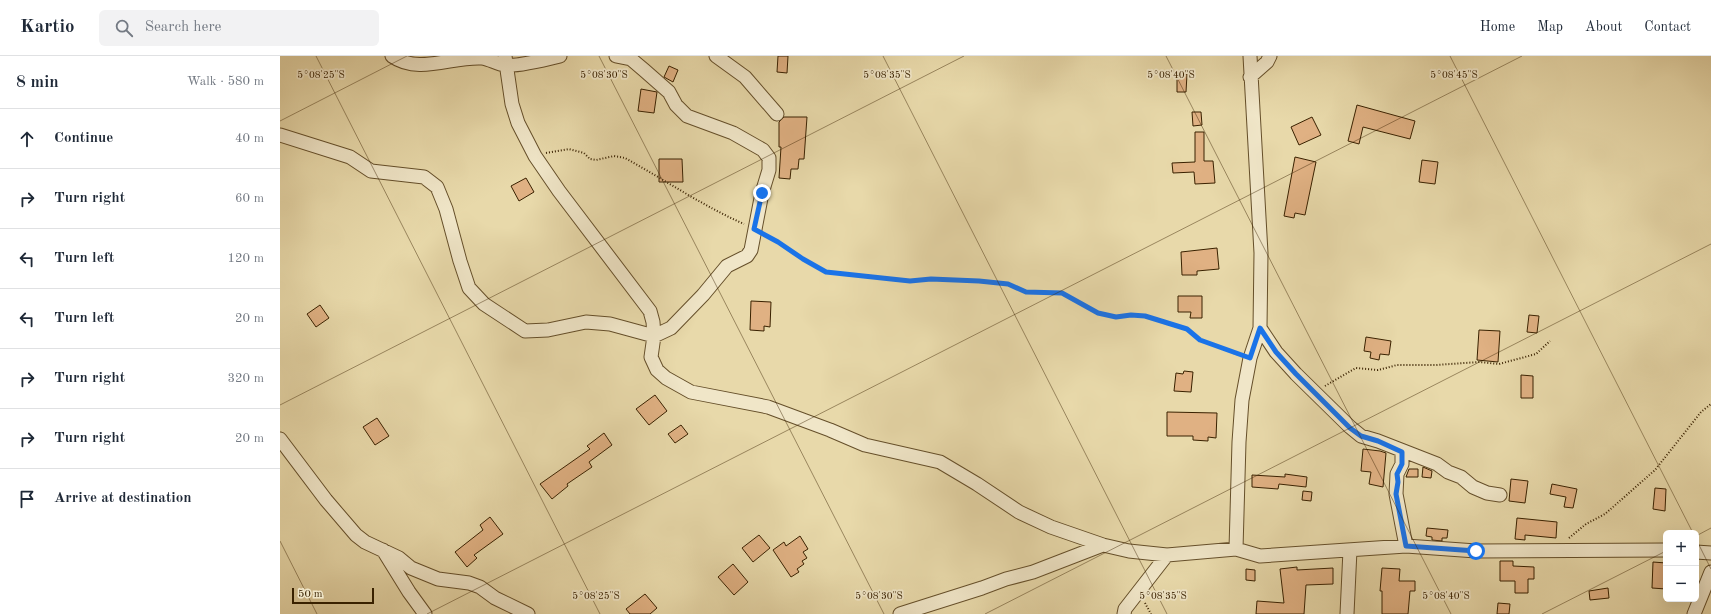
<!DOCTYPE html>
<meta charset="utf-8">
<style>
body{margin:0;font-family:"Old Standard TT",serif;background:#f2f2f3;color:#1f2937}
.controls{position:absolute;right:12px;bottom:12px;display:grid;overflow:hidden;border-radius:6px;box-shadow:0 4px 16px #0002}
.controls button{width:36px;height:36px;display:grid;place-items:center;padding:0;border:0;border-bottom:1px solid #e0e1e3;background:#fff;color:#1f2937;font:20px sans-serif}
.scale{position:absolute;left:12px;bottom:10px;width:82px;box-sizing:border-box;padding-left:4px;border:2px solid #392100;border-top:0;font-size:11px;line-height:14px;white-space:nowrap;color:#392100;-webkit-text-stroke:3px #f0e6c8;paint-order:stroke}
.stop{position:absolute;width:12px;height:12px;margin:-9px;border:3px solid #1a73e8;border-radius:50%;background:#fff}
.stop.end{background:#1a73e8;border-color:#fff;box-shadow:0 1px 4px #0008}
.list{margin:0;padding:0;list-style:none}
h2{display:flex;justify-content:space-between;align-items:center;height:52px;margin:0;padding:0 16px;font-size:17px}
h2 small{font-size:13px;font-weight:400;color:#747a83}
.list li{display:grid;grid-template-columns:26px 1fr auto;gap:12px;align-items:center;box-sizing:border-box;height:60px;padding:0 16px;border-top:1px solid #e0e1e3}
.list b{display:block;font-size:15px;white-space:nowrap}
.list em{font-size:13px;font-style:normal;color:#747a83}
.icon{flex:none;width:22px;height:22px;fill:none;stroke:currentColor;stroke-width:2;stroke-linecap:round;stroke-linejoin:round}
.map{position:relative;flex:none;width:1431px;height:558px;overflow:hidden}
header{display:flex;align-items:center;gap:24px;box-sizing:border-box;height:56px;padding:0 20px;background:#fff;border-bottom:1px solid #e0e1e3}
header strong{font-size:19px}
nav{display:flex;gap:22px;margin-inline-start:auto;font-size:14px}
.search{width:280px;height:36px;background:#f2f2f3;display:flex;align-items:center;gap:10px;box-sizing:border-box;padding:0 14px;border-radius:6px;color:#747a83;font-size:15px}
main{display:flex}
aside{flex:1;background:#fff}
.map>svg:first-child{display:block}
</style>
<header>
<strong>Kartio</strong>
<div class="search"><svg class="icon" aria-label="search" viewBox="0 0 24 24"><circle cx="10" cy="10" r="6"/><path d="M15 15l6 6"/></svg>Search here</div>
<nav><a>Home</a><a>Map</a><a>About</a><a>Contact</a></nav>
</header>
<main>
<aside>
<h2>8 min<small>Walk · 580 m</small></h2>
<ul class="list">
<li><svg class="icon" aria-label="ahead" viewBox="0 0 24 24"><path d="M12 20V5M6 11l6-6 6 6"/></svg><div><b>Continue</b></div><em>40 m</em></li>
<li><svg class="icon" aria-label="right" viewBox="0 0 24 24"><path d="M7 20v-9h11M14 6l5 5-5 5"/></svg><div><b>Turn right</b></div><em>60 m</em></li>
<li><svg class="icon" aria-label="left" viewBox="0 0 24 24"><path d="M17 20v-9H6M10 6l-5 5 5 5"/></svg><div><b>Turn left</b></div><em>120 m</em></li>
<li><svg class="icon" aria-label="left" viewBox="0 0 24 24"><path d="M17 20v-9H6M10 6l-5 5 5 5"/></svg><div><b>Turn left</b></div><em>20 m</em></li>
<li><svg class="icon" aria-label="right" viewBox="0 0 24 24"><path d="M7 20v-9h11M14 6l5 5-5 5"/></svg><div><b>Turn right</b></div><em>320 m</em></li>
<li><svg class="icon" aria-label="right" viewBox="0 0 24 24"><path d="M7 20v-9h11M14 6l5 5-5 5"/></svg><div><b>Turn right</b></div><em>20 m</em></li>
<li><svg class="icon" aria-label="arrive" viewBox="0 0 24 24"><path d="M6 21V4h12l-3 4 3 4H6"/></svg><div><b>Arrive at destination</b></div></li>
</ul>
</aside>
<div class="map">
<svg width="1431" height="558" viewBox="0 0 1431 558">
<rect width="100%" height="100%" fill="#e8d9aa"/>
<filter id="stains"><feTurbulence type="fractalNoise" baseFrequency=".005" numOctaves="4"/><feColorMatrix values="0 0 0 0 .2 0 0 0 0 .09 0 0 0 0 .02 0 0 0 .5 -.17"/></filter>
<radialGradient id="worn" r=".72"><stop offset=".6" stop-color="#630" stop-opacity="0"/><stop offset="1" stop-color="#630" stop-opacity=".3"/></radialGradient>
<path fill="#e0b183" stroke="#392100" d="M498,0h10l-1,17 -10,-1z
M389,10l9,4 -5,12 -9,-5z
M897,17l10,1 -1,18h-9z
M361,33l16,3 -3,21 -16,-2z
M1077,49l58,16 -5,18 -47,-12 -4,17 -11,-3z
M912,56h9l1,13 -9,1z
M504,61h23l-3,42h-5l-1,10h-7l-1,10 -11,-1 2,-31h-2v-25z
M1032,61l9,18 -22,10 -8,-18z
M915,76h9v29h9l2,22 -20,1 -1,-12 -21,1 -1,-10 23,-1z
M1015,101l21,5 -11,53 -10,-2 -1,5 -10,-2z
M379,103h23l1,23h-24z
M1142,104l16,2 -3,22 -16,-2z
M246,122l8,14 -15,9 -8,-15z
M937,192l2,21 -22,2v4h-15l-1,-23z
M898,240h24v22h-12l1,-6h-13z
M471,245l20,1 -1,25 -6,-1v5l-14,-1z
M40,249l9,13 -13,9 -9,-13z
M1249,259l10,1 -2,17 -10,-1z
M1199,274l21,1 -2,31 -21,-2z
M1086,281l25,4 -2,14 -9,-1 -1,6 -9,-2 1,-6 -7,-1z
M904,315l9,1 -2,20 -17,-1 2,-18 7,1z
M1241,319l12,1v22h-12z
M375,339l12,16 -18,14 -13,-16z
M887,356l50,1 -1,25 -8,-1v4l-15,-1v-4h-26z
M97,362l12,18 -14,9 -12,-18z
M401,369l7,9 -13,9 -7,-9z
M324,377l8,12 -23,17 3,5 -25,17 1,2 -16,13 -12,-15 50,-35 -3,-3z
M1083,393l17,2 6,2 -3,34 -14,-3 2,-12 -10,-1z
M1143,411l9,4 -1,7 -9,-1z
M1129,413h9v8h-12z
M1005,418l22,3 -1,10 -27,-3 -1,5 -26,-2v-12l33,2z
M1231,423l17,2 -3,22 -16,-2z
M1272,428l25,5 -4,19 -9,-1 2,-10 -16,-3z
M1375,432l11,1 -1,22 -12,-2z
M1023,435l9,1 -1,9 -9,-1z
M210,461l13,17 -29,21 3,3 -10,9 -12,-15 28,-22 -3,-5z
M1237,462l40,4 -1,16 -31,-3v5l-10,-1z
M1147,472l21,2 -1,8h-5v3l-10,-1v-3l-6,-1z
M479,479l11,13 -17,14 -11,-14z
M520,480l8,13 -5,3 4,6 -5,3 2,3 -7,5 2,3 -8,5 -18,-27 11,-8 2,4z
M1220,505h13v5l21,1v12h-6v14h-13v-12h-15z
M1373,506l13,1v26l-14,-1z
M453,508l15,18 -14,13 -16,-18z
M1017,511v3l36,-2v16l-27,1 -2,29h-48l1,-13 27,2 -4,-34z
M1102,512l18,1 -1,12h16v10h-5l-2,23h-26v-23h-2z
M966,513l9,1v11l-9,-1z
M1328,532l1,10 -19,2 -1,-9z
M365,538l12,14 -7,6h-20l-4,-5z
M1218,547l12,1 -1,10h-12z"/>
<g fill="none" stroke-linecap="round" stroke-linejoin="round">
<defs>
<path id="minor" d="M112,0c27,19 60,0 90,2 8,1 15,6 23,7 11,2 43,-6 55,-9
M225,0l7,48 6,19 17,33 24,35 91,120 3,11 1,14 -3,21 6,13 9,8 25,14 77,15 62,23 35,15 75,17 37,22 42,28 32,15 52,18 26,6 38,4 69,-6 24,7 146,-10 70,5 190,-1
M436,0l29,21 32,37
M970,21l17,-15 3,-6
M0,79l70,22 21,14 53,6 13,10 9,22 14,52 9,27 15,16 41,27 23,-1 38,-8 24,2 44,12 17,-8 32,-33 24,-29 20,-10 4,-6 11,-57 7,-23v-12l-6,-8 -30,-17 -46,-17 -11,-11 -7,-13 -25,-22 -13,-11 -15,-3
M980,272l16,24 20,22 54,53 11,9 17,5 59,23 11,8 13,5 12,10 14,6 13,2
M0,383l46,61 30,35 9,7 34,16 12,10 27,11 31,4 11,4 15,11 33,16
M1122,396v12l-5,10 -1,20 10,52
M956,493l3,-107 3,-42 8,-42 10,-30 1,-75 -11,-197
M103,494l26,42 16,22
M1416,496l15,1
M620,558l82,-26 24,-9 27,-7 70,-27
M844,558l1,-5 42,-54
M1067,558l3,-64
M1414,558l17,-42"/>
</defs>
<use href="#minor" stroke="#654f2a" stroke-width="15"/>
<path stroke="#392100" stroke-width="2" stroke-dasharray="1 2" stroke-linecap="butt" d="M266,97l23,-4 15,4 6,6 6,1 18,-4 11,2c40,22 78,48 119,66
M485,179l13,7 25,17 24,13 83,9 21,-2 48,2 29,3 18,7 36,2 36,20 18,4 15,-2 14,1 42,13 13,11 39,15
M1045,330l31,-18 22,2 19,-5h39l43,-3 20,2 37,-10 14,-13
M1289,482l17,-14 19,-10 50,-44 46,-58 10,-8
M865,547l6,11"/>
<use href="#minor" stroke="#f0e6c8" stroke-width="13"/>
</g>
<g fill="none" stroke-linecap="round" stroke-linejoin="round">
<path stroke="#1a73e8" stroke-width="5" d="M482,137l-8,36 24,13 25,17 23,13 84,9 21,-2 48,2 29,3 18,8 36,1 36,20 18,4 15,-2 14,1 42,13 13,11 50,18 10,-30 16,24 20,22 54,54 11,8 17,5 24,11v12l-5,10 1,8 -2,12 10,52 70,5"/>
</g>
<path fill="none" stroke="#392100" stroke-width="1" stroke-opacity="0.45" d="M36,0l284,558M319,0l285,558M603,0l284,558M886,0l285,558M1170,0l243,477M0,65l127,-65M0,349l684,-349M1416,480l15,-8M1416,483l15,30M0,485l37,73M147,558l1095,-558M705,558l726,-370M1262,558l124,-63"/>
<g font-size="10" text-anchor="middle" fill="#392100" stroke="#f0e6c8" stroke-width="3.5" stroke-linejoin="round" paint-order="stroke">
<text x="41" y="22">5°08'25"S</text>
<text x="324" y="22">5°08'30"S</text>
<text x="607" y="22">5°08'35"S</text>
<text x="891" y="22">5°08'40"S</text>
<text x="1174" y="22">5°08'45"S</text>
<text x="316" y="543">5°08'25"S</text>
<text x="599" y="543">5°08'30"S</text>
<text x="883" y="543">5°08'35"S</text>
<text x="1166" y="543">5°08'40"S</text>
</g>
<rect width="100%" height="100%" filter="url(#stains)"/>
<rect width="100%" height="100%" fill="url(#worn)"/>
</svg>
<div class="controls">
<button>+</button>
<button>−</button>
</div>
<div class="scale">50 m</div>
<div class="stop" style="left:1196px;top:495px"></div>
<div class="stop end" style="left:482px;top:137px"></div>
</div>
</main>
